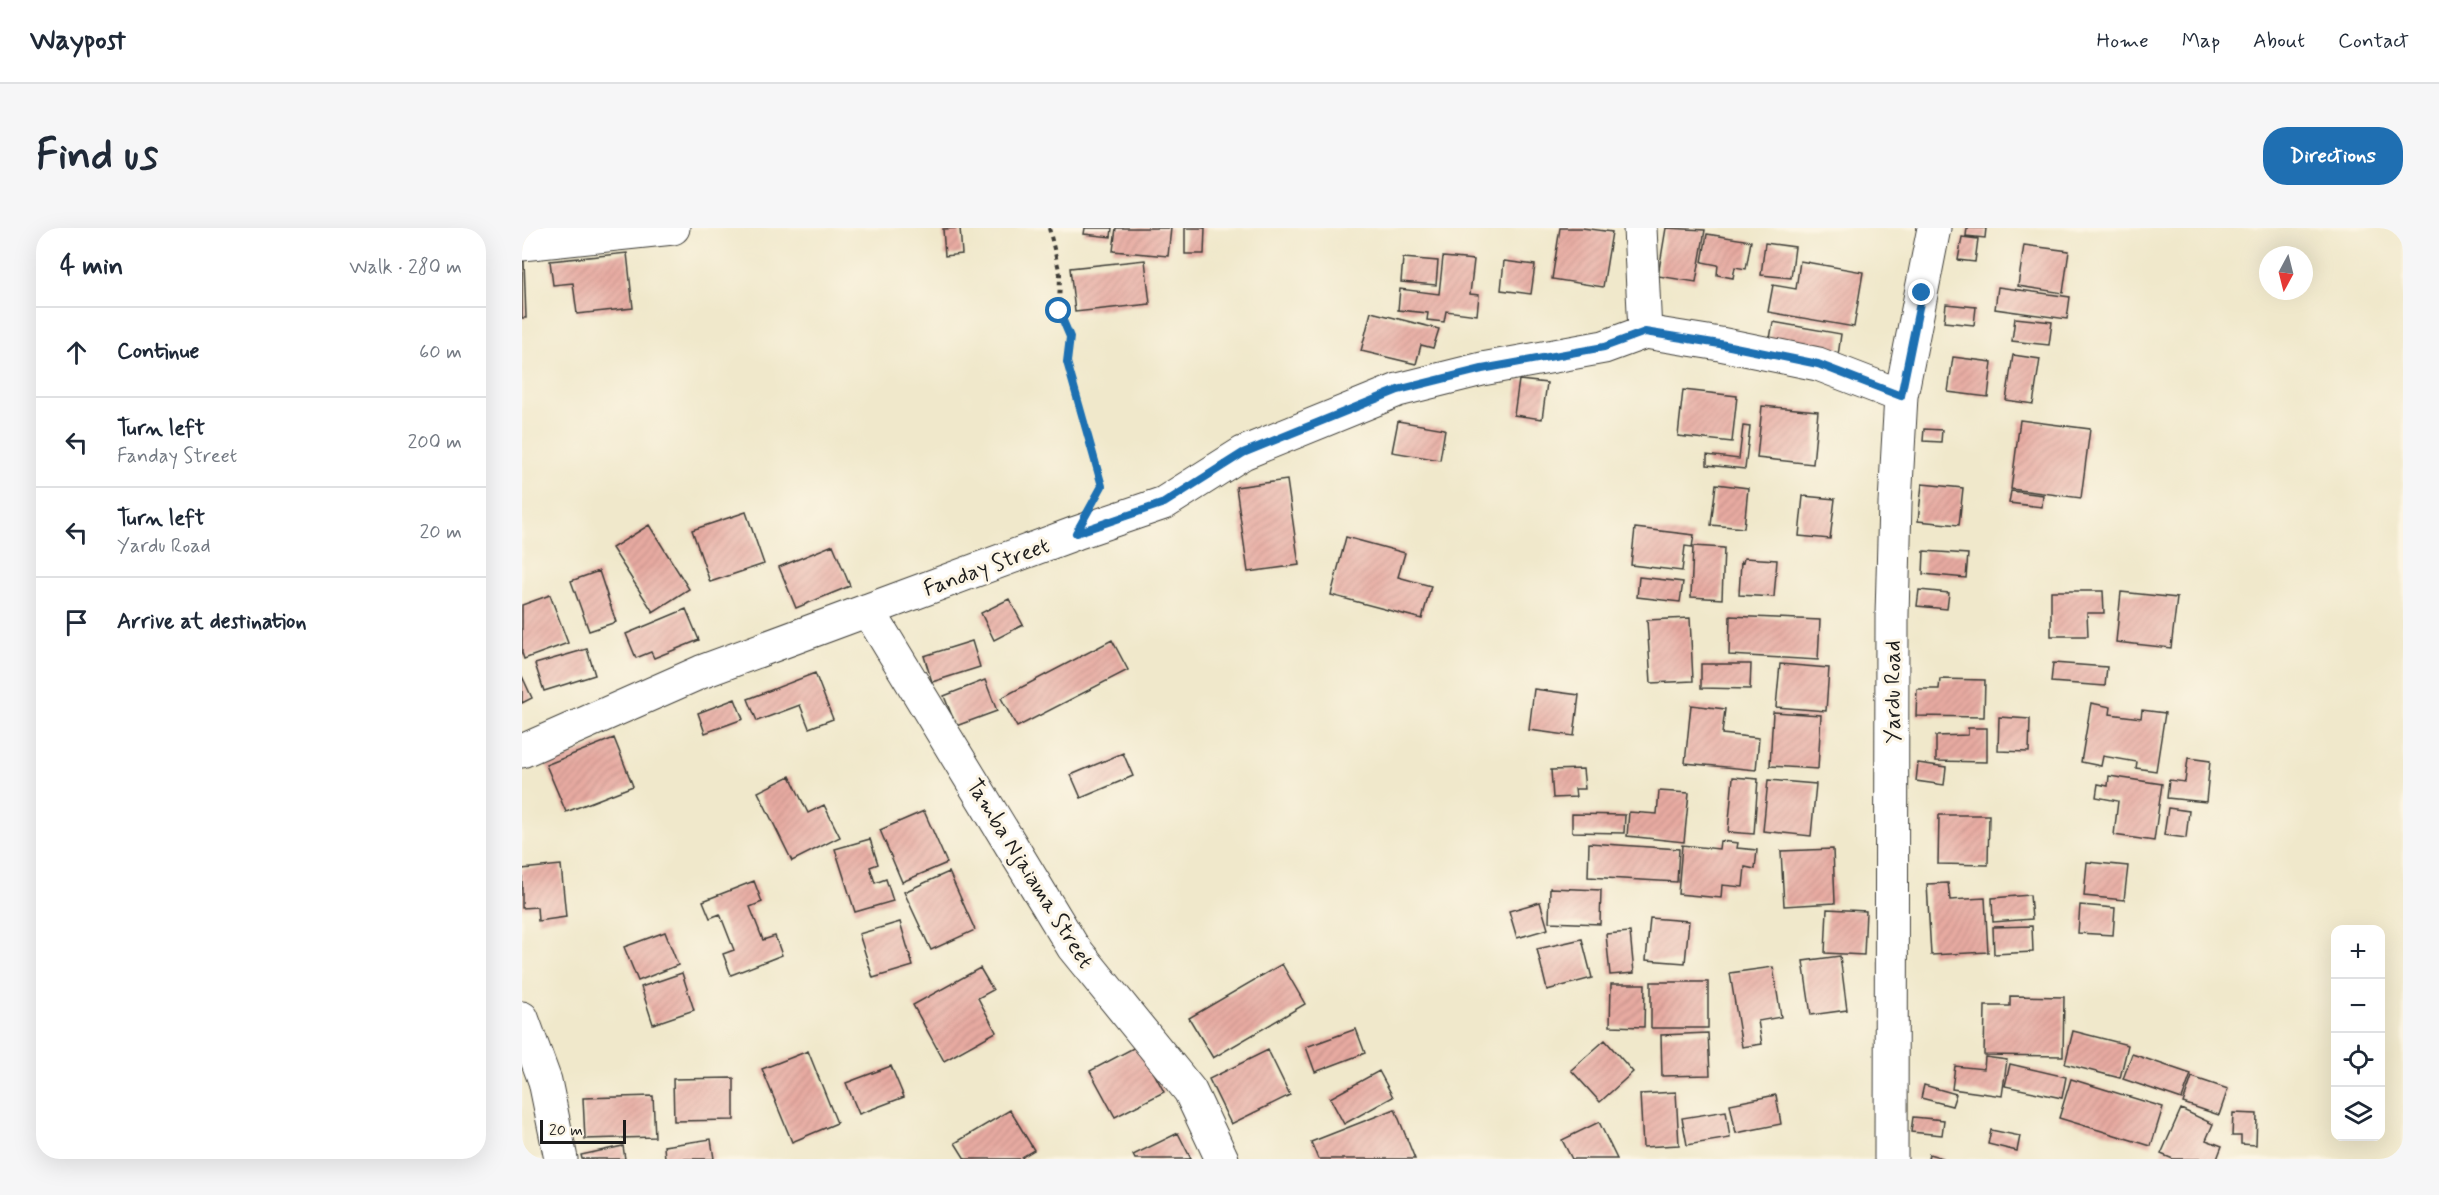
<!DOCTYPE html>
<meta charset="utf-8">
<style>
body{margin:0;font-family:Mynerve,sans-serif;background:#f6f6f7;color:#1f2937}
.controls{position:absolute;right:18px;bottom:18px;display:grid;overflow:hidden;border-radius:12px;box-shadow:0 6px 24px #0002}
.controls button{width:54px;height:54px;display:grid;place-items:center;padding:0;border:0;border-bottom:2px solid #e0e1e3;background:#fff;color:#1f2937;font:30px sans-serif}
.compass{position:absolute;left:1737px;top:18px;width:54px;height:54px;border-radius:50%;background:#fff;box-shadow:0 6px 24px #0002;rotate:187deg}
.scale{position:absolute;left:18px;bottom:15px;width:86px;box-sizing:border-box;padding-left:6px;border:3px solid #1c1c1c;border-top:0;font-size:16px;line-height:21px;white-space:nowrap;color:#1c1c1c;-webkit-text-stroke:4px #fcf5e5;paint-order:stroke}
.stop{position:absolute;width:18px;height:18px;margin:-14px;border:4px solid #1f6fb2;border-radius:50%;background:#fff}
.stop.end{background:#1f6fb2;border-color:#fff;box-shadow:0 2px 6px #0008}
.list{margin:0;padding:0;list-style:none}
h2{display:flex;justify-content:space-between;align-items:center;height:78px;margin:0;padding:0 24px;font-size:26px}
h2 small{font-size:20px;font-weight:400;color:#747a83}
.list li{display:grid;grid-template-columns:39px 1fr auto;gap:18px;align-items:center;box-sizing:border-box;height:90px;padding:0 24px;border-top:2px solid #e0e1e3}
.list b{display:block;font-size:22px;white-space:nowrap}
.list p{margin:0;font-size:20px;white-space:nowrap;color:#747a83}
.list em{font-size:20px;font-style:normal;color:#747a83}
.icon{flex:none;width:33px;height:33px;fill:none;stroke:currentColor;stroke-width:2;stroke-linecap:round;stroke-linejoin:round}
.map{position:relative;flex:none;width:1881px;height:931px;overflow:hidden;border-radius:24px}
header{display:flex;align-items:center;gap:36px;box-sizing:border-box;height:84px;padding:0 30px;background:#fff;border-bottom:2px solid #e0e1e3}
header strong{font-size:28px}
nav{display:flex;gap:33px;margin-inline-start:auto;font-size:21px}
.intro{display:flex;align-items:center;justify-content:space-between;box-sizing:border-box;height:144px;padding:0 36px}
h1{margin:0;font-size:42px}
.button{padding:15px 27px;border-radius:24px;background:#1f6fb2;color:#fff;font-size:21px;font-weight:700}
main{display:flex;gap:36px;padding:0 36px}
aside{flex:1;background:#fff;border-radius:24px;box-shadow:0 6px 24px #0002}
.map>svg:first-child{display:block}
</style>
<header>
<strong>Waypost</strong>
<nav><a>Home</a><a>Map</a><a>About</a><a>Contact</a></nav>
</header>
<div class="intro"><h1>Find us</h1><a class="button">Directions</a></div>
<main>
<aside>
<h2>4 min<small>Walk · 280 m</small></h2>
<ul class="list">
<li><svg class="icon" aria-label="ahead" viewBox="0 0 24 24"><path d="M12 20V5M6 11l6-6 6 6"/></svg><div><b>Continue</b></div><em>60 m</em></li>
<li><svg class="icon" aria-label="left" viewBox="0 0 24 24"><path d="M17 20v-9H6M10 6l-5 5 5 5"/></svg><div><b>Turn left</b><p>Fanday Street</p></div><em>200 m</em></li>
<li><svg class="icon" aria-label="left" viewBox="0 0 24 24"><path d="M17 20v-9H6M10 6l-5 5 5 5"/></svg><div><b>Turn left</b><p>Yardu Road</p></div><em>20 m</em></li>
<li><svg class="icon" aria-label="arrive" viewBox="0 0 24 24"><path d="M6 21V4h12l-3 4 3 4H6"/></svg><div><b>Arrive at destination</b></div></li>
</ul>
</aside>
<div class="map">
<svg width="1881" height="931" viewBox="0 0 1881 931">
<defs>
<pattern id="building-hatch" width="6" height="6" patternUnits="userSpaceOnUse" patternTransform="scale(1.5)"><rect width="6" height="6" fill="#e7aaa1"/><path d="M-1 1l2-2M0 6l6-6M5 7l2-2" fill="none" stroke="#c6928a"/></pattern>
</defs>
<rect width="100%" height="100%" fill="#fcf5e5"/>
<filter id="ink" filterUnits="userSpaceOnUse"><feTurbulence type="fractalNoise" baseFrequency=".0167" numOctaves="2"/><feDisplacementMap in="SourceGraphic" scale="12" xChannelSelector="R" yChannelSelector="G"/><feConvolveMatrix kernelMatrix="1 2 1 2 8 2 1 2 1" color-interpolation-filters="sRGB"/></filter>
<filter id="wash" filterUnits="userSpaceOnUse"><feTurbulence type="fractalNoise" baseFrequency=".008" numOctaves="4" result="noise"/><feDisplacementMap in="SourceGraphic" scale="24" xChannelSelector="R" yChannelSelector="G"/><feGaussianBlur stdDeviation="1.35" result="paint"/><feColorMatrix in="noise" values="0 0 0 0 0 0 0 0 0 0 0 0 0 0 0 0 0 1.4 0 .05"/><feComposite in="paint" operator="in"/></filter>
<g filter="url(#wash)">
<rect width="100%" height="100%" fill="#f0e8cb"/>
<g id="blocks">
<path fill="url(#building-hatch)" d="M438,0l2,26 -17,2 -2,-27z
M563,0h27l-1,9 -27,-3z
M594,0h55l-3,28 -55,-5z
M663,0h20l-1,26h-19z
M1038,0h22l30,4 -9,55 -51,-8z
M1144,0l39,2 -9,52 -38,-6z
M1445,0h19l-1,10 -19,-2z
M1185,6l44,7 -5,28 -11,-2 -2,11 -16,-3 1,-10 -16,-3z
M1440,9l16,2 -3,23 -17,-2z
M1243,15l30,4 -4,31 -30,-3z
M1502,17l45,6 -6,42 -45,-7z
M105,25l6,55 -56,6 -4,-31 -20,2 -3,-24z
M921,29l31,3 -4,34 9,1 -2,20 -31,-4 -2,11 -17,-2 1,-7 -30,-3 2,-21 39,5z
M881,30l35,3 -2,24 -35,-3z
M623,32l5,44 -75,8 -5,-44z
M0,33h2l2,57h-4z
M982,33l31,4 -4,29 -30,-4z
M1278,33l63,11 -9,55 -86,-15 5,-27 23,4z
M1476,59l72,10 -3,22 -72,-10z
M1424,76l30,3 -2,18 -30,-3z
M849,84l68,17 -6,19 -12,-3 -5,19 -55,-13z
M1493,90l37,4 -3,23 -37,-4z
M1251,94l68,12 -3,22 -69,-12z
M1491,127l27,4 -7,45 -27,-4z
M1431,129l39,5 -4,35 -40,-5z
M997,152l28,3 -5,36 -28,-4z
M1161,162l54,6 -5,46 -54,-6z
M1240,178l56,5 -5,53 -56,-6z
M1498,192l70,9 -9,69 -70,-9z
M876,193l47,8 -5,31 -48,-8z
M1221,198l7,1 -5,42 -38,-4v-10l32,4z
M1402,201l18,1 -1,12 -18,-1z
M765,252l12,85 -51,7 -12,-85z
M1194,256l32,4 -4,40 -33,-3z
M1400,256l41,4 -4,37 -41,-4z
M1489,263l32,4 -1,12 -33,-4z
M1281,268l32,3 -5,40 -31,-3z
M224,284l18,52 -54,18 -18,-52z
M127,297l40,64 -36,23 -41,-64z
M1113,300l59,7 -2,12 -7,-1 -3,25 -51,-6z
M824,309l59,16 -7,24 33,9 -9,33 -91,-24z
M311,317l17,41 -54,22 -17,-41z
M1171,318l31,2 -2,51 -31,-2z
M1402,323l44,3 -2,24 -43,-4z
M1222,330l33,2 -3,37 -35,-2 2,-33 2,1z
M77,343l17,51 -27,9 -18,-50z
M1117,349l44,5 -3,20 -43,-5z
M1397,362l30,3 -2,16 -30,-3z
M1529,363h52l1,22h-17l1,23h-37z
M1599,364l56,6 -6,50 -55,-6z
M28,367l18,48 -44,16 -2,-6v-48z
M487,371l14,26 -29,15 -13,-27z
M164,381l13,31 -45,18 -3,-6 -15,6 -10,-24z
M1208,388l90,4 -2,40 -89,-5z
M1168,390l3,63 -42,2 -4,-63z
M590,412l16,30 -111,57 -16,-29z
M450,413l8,26 -48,15 -8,-26z
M65,421l8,26 -51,16 -9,-27z
M1531,435l54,4 -2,19 -54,-4z
M1179,436h50l-1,25 -49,-1z
M1258,436l49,4 -3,43 -50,-4z
M293,445l18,46 -24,9 -9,-23 -43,16 -9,-22z
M0,448l10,22 -10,5z
M1418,451l45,1 -1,37 -68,-1 1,-27h22z
M463,452l12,31 -41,15 -12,-30z
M1012,461l45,6 -5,41 -45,-6z
M213,471l8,20 -38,14 -7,-20z
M1569,475l20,4 -1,7 31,4 1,-8 23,3 -9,58 -20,-3 1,-6 -34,-6 -2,10 -20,-4z
M1169,477l34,4 -3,25 37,4 -3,32 -71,-7z
M1251,484l48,3 -3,54 -48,-3z
M1477,489l31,2 -1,33 -31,-1z
M1446,500h19v34l-51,-1v-25l32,-1z
M92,510l19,48 -67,26 -20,-47z
M601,525l10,23 -52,22 -10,-23z
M1666,530l22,3 -4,41 -39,-4 2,-18 16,2z
M1396,535l28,4 -2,18 -28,-4z
M1061,541l2,20h-10l1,8 -23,1 -2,-28z
M268,548l18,37 16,-8 16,32 -48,24 -34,-69z
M1587,548l53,8 -8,57 -40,-6 4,-34 -22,-4 2,-13 10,2z
M1211,549l25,2 -4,55 -26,-2z
M1246,552l48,4 -5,52 -48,-5z
M1137,563l30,2 -5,49 -57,-6 2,-24 28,2z
M1646,580l21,3 -3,27 -22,-3z
M402,583l23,52 -45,19 -22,-52z
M1050,586l53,1 -1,18 -52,-1z
M1417,587h50l-1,50 -50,-1z
M348,611l8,25 -8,3 5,16 11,-4 7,22 -38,11 -20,-63z
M1198,613l18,2 -1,5 20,2 -2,19 -10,-2 -2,20 -21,-2 -1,13 -43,-4 4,-49 37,4z
M1067,615l90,6 -2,33 -89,-5z
M1311,621l2,54 -51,3 -3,-55z
M1565,634l41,4 -4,34 -40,-4z
M39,637l5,52 -28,4 -1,-14 -15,1v-39z
M427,644l26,58 -44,20 -27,-58z
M232,653l8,21 -12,5 13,33 12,-4 7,19 -51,20 -8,-21 11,-4 -14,-36 -10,4 -7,-17z
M1426,655l2,17 35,-2 3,54 -57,3 -4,-71z
M1028,660l51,2 -1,34 -51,-2z
M1508,667l2,24 -39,3 -1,-24z
M1018,674l8,27 -31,9 -8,-27z
M1558,677l35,3 -2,27 -35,-2z
M1305,681l39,2 -2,44 -39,-2z
M1128,690l39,3 -4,42 -39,-3z
M378,694l13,44 -40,12 -14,-44z
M1510,698l1,26 -39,2 -1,-27z
M143,704l13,33 -40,16 -14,-34z
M1108,704l4,41 -24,2 -4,-41z
M1060,711l10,39 -45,12 -10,-41z
M1318,728l7,54 -36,5 -8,-54z
M760,736l23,40 -92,54 -24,-40z
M1251,739l8,50 -23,4 4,23 -20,3 -12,-74z
M458,740l13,22 -15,8 18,34 -52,29 -31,-56z
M160,745l12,37 -41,14 -12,-37z
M1129,754h57v46h-57z
M1089,756h34l-1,43 -34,-1z
M1488,768l54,1 -1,59 -79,-1 1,-49h25z
M834,801l9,24 -50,19 -9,-25z
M1551,803l55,14 -8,33 -55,-14z
M1186,805l2,42 -48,1 -1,-41z
M1083,812l28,32 -33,30 -29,-32z
M617,817l25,47 -49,25 -25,-46z
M746,822l22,45 -59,29 -22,-45z
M286,823l29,72 -45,19 -30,-73z
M1610,826l59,20 -9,25 -59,-20z
M1463,829l22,3 -5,36 -50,-7 3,-23 29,3z
M1488,836l56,13 -4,21 -57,-12z
M369,838l13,31 -45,17 -13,-31z
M857,843l14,26 -49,27 -14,-26z
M1670,849l36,12 -9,26 -36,-12z
M212,850v42l-60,1 -1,-42z
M1549,851l92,28 -12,39 -92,-28z
M1402,857l32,9 -4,12 -31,-8z
M1154,864l3,53 -36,2 -3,-53z
M1254,867l5,29 -45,9 -6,-29z
M131,868l2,41 -70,2 -2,-41z
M873,881l20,50h-97l-7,-17z
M1659,881l32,15 -7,16 16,6 -5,13h-44l-12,-5z
M488,882l24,40 -12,7 1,2h-58l-10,-16z
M1204,883l4,27 -43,7 -5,-27z
M1711,885l24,1 -1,31 -15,-1v-8h-9z
M1391,889l31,3 -2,15 -31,-3z
M1077,894l18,37h-45l-10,-19z
M1469,902l29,6 -3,15 -29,-7z
M656,905l13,26h-56l-2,-4z
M189,911l3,20h-49l-1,-13z
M101,918l2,13h-43l-1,-4z
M1407,926l14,4v1h-15z"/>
</g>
</g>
<g filter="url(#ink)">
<use href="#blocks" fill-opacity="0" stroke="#3c3b36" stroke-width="1.5"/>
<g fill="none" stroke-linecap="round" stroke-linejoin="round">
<defs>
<path id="minor" d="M1118,0l5,104
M0,16l151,-16
M346,382l205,337 117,144 32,68
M0,523l179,-79 375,-139 88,-30 79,-50 155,-63 84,-21 122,-22 41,-15 75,12 98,20 83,32
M0,790l23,63 16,78
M1369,931l1,-544 3,-112 6,-107 33,-168"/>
</defs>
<use href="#minor" stroke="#3c3b36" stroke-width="35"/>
<path stroke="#3c3b36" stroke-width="4" stroke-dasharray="4.5 4.5" stroke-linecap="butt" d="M527,0l11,46 -1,37 11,26 -3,25 35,124 -4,7"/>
<use href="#minor" stroke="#fff" stroke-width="33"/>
</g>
</g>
<g fill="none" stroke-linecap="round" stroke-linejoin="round" filter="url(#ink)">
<path stroke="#1f6fb2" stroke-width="8" d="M537,83l11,26 -3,25 35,124 -26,47 88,-30 79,-50 155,-63 84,-21 122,-22 41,-15 75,12 98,20 83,32 21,-103"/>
</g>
<g text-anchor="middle" stroke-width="6" stroke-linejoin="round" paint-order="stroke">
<g font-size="22" fill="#1c1c1c" stroke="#fcf5e5">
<text transform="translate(464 338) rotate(-20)" y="8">Fanday Street</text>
<text transform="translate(1370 464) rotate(-90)" y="8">Yardu Road</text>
<text transform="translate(509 645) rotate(58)" y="8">Tamba Njaiama Street</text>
</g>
</g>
</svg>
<div class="controls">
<button>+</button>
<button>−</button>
<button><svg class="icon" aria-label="locate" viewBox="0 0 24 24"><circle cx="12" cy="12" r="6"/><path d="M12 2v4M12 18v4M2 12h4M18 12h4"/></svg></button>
<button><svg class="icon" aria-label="layers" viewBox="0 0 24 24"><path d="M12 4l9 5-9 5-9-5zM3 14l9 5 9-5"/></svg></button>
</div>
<svg class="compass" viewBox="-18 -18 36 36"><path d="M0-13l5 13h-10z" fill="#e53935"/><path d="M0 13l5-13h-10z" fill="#747a83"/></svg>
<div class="scale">20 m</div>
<div class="stop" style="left:537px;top:83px"></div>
<div class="stop end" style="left:1400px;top:65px"></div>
</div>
</main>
